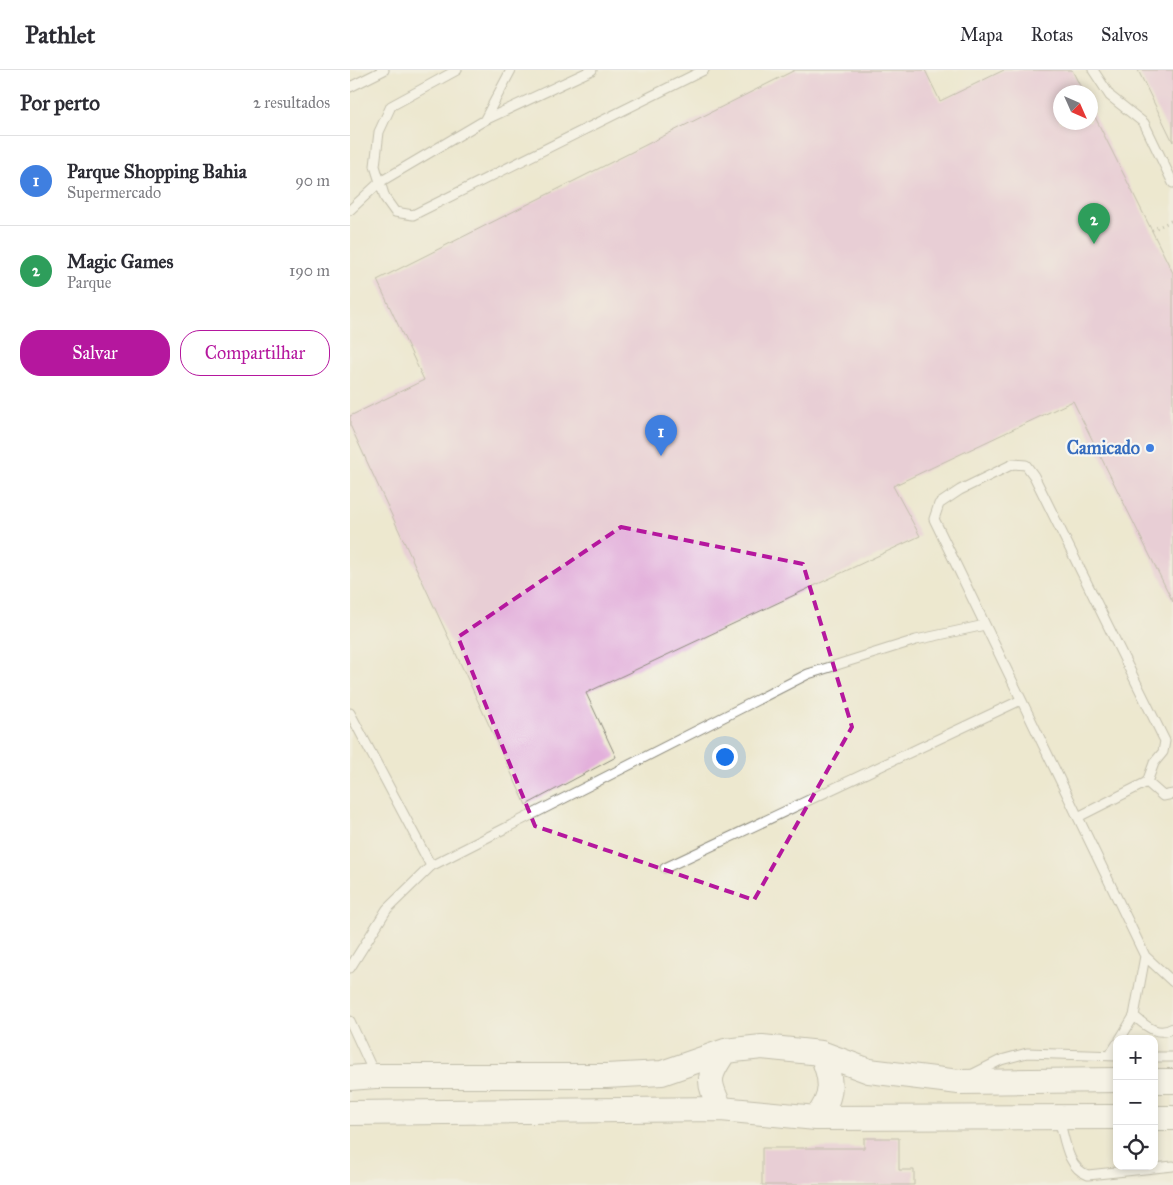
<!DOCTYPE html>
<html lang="pt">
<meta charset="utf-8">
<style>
body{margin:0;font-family:"IM FELL Great Primer",serif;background:#f7f7f7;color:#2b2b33}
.controls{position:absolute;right:15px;bottom:15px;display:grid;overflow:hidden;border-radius:10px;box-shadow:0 2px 8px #0003}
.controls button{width:45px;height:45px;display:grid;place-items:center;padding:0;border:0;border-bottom:1px solid #e1e1e2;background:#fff;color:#2b2b33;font:25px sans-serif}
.compass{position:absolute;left:703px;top:15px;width:45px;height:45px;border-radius:50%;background:#fff;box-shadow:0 2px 8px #0003;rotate:135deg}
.you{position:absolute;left:374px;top:686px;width:18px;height:18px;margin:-12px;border:4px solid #fff;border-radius:50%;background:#1a73e8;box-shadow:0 0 0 8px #1a73e833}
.badge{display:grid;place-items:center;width:32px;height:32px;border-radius:50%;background:#b5179e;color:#fff;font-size:16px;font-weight:700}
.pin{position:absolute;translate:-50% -41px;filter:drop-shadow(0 1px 2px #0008)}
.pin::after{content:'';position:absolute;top:26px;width:18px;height:15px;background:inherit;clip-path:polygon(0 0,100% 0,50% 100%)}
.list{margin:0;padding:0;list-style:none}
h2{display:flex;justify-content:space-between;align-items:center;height:65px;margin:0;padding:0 20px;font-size:21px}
h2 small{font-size:16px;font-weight:400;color:#7c7c81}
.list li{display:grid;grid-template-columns:32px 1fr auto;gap:15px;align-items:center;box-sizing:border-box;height:90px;padding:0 20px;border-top:1px solid #e1e1e2}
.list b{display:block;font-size:19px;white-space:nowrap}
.list p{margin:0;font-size:16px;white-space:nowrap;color:#7c7c81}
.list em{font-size:16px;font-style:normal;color:#7c7c81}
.actions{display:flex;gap:10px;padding:15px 20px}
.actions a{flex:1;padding:11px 0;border:1px solid #b5179e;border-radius:20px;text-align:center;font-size:18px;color:#b5179e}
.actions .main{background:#b5179e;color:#fff}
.icon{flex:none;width:28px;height:28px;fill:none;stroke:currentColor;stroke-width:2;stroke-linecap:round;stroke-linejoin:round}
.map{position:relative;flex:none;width:823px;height:1115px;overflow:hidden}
header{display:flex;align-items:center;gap:30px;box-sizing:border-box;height:70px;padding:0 25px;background:#fff;border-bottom:1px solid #e1e1e2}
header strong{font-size:24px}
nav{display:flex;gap:28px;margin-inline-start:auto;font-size:18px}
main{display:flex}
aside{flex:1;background:#fff}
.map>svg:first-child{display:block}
</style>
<header>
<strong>Pathlet</strong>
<nav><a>Mapa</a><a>Rotas</a><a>Salvos</a></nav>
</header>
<main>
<aside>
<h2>Por perto<small>2 resultados</small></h2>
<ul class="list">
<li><span class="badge" style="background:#3f7fe0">1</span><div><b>Parque Shopping Bahia</b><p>Supermercado</p></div><em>90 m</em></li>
<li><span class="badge" style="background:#2e9e5b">2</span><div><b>Magic Games</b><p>Parque</p></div><em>190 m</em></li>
</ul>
<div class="actions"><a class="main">Salvar</a><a>Compartilhar</a></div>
</aside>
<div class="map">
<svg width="823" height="1115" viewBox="0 0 823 1115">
<rect width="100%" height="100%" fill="#f6f6f2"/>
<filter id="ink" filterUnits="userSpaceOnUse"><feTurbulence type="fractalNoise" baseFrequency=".02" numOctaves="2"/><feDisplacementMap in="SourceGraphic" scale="10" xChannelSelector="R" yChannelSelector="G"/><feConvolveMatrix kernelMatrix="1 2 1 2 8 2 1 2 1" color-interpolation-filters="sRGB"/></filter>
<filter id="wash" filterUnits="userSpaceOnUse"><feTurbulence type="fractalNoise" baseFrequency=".0096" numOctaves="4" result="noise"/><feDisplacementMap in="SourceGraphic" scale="20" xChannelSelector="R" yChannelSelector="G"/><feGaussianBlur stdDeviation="1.12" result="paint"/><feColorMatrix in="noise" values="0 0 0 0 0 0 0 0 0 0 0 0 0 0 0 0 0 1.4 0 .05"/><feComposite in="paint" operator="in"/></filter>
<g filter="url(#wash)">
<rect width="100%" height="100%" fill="#ede8cf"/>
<g id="blocks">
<path fill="#e3b0db" d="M445,0h130l15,31 64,-31h68l11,22h-23v30h30v-15l83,166v329l-100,-201 -180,85 27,50 -334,157 30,64 -90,48 -176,-380v-9l74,-36 -47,-100z
M788,0h35v72z
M514,1068h35v32h15v15h-152v-37h102z"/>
</g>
</g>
<g filter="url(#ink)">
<use href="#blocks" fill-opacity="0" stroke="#8c8a7d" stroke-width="1"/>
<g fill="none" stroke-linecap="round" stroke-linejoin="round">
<defs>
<path id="service" d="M107,0l-66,36 -12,26 -4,34 10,32 10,14 18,3 291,-145
M743,0l17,26 34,27 29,60
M0,17l34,-17
M135,49l26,-49
M0,140l30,-28 105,-62 107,-50
M0,643l81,153
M797,712l16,14 10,-2
M728,747l69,-35 7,-19 9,-11 2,-11 -131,-265 -8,-11 -13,-1 -53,26 -21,14 -5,15 211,437 -11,60 -14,23
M315,798l356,-168
M795,886l28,26
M0,898l37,-59 44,-43 377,-192 108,-34 69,-15
M784,946c12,10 23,21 39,12
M0,951l24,52
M760,985l7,-11
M804,987h19
M621,1005l30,-15 26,-7 90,3
M709,1049c6,20 8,49 29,56l85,-9"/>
<path id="tertiary" d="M0,1008l25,-2h231l56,-3 63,-22 37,-4 59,6 48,18 90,11 158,-2
M804,1011h19
M371,1039c-14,-28 -14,-32 4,-58
M0,1043l371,-4 95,9 301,-1
M466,1048c19,-22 16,-40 5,-65
M804,1048h19"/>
</defs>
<use href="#service" stroke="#8c8a7d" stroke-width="11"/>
<use href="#tertiary" stroke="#8c8a7d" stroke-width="26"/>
<path stroke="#8c8a7d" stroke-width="3" stroke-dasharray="1 4" stroke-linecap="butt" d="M802,160l21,-10"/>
<use href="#service" stroke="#fff" stroke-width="9"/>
<use href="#tertiary" stroke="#fff" stroke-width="24"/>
</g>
</g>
<path d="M0 0H823V1115H0ZM271,457l182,37 49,163 -98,173 -219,-74 -77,-189z" fill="#ede8cf" fill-opacity=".55" fill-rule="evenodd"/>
<path fill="none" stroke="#b5179e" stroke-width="4" stroke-dasharray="10 6" stroke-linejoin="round" d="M271,457l182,37 49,163 -98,173 -219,-74 -77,-189z"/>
<circle fill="#3f7fe0" stroke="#f6f6f2" stroke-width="2" cx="800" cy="378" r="5"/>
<g text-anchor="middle" stroke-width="4.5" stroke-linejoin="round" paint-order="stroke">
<g font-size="18" font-weight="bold" fill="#366cbe" stroke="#f6f6f2" text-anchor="end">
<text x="790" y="384">Camicado</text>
</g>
</g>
</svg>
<div class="controls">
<button>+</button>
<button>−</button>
<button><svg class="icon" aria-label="locate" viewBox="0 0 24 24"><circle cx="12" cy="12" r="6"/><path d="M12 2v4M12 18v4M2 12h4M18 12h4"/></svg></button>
</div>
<svg class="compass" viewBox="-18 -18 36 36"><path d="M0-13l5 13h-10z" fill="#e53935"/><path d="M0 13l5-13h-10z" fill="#7c7c81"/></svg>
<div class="you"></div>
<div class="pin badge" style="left:311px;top:386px;background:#3f7fe0">1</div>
<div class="pin badge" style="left:744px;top:174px;background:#2e9e5b">2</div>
</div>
</main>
